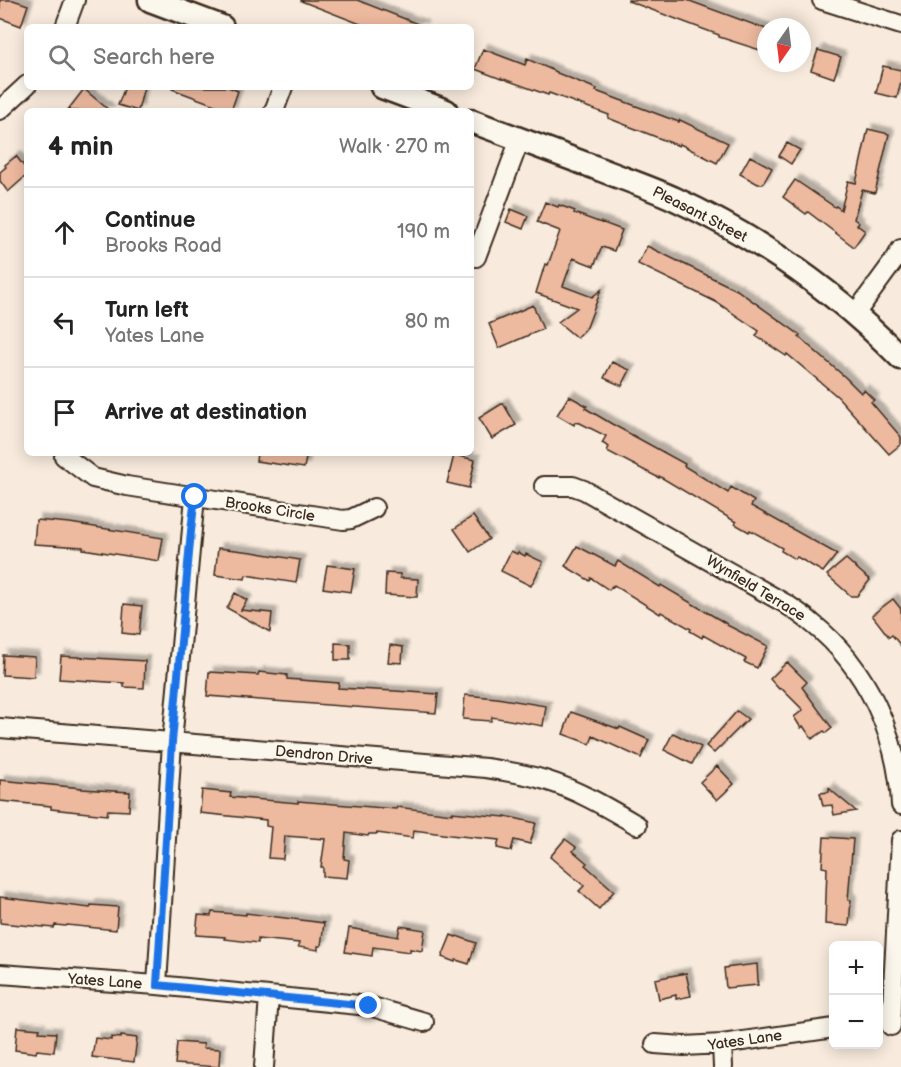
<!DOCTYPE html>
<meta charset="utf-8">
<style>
body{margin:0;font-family:"Balsamiq Sans",sans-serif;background:#f2f2f2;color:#222}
.controls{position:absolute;right:18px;bottom:18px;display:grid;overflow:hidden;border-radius:9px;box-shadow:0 3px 15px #0003}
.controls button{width:54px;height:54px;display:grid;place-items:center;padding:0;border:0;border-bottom:2px solid #e0e0e0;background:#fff;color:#222;font:30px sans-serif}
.compass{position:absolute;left:757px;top:18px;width:54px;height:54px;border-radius:50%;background:#fff;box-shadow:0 3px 15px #0003;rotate:194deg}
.stop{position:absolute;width:18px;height:18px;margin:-14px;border:4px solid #1a73e8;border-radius:50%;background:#fff}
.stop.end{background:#1a73e8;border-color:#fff;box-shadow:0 2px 6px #0008}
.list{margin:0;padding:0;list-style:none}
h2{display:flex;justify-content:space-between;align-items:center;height:78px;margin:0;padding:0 24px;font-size:26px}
h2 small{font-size:20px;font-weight:400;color:#767676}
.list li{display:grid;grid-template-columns:39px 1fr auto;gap:18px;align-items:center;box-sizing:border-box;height:90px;padding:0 24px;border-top:2px solid #e0e0e0}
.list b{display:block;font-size:22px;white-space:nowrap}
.list p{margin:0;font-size:20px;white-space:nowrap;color:#767676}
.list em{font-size:20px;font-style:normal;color:#767676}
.icon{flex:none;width:33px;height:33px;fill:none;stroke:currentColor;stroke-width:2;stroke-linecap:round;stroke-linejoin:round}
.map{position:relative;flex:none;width:901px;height:1067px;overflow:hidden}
.search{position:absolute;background:#fff;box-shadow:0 3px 15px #0003;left:24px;top:24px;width:450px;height:66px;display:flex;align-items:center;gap:15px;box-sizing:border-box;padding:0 21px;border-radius:9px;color:#767676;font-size:22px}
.panel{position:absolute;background:#fff;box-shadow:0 3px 15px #0003;left:24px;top:108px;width:450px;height:348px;border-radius:9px}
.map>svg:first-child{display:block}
</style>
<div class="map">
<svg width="901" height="1067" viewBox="0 0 901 1067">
<defs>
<filter id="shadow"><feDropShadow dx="5" dy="-5" stdDeviation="1.5" flood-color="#0004"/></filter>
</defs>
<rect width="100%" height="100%" fill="#f8ebdd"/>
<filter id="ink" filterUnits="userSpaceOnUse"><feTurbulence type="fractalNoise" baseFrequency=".0167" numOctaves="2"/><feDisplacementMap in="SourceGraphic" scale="12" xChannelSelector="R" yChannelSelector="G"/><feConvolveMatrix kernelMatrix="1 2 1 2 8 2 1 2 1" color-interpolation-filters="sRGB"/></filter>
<g filter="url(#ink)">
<path fill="#edb99f" stroke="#3b2a1e" stroke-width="1.5" filter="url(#shadow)" d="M0,0h13l15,5 -7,21 -21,-8z
M301,0h56l66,26v1h-55l-67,-26z
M628,0h59l79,29v23l-47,-15v-2l-91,-34z
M483,49l42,16 2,-6 30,13v1l40,16 -1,2 83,31 1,-2 48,23 -11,20 -37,-19 -1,2 -71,-28 1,-3 -60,-22 -1,2 -47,-17v1l-26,-10z
M818,50l23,7 -7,21 -23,-8z
M883,66l18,4v11l-4,17 -21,-5z
M125,87h19l-6,24 -20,-6z
M172,87h56l10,4 -7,20 -59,-22z
M84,89l26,22h-43z
M868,129l21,5 -14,59 -13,-3 -8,29 5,4 -2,2 8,6 -11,16 -46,-35 -2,2 -23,-17 12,-17 40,27 1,-1 5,4 7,-29 8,2z
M787,143l13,7 -9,14 -12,-8z
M16,156l11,14v5l-19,17 -8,-11v-9l6,-5 -1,-2z
M750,156l22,12 -9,16h-5l-18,-10z
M545,202l13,5 1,-2 16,6 -1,2 27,10v-1l21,8 -8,21 -12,-4 -8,19 -21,-8 -10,28 29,11 9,-7 -14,37 -10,11 -19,-16 19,-14 -41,-15 9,-29 3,1 12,-34 -23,-9z
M511,209l17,7 -5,13 -17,-7z
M647,246l90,44 63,45 -1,2 46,40 16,16 3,-3 10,10 -3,2 30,35v7l-12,10 -51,-57 -51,-43 -1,2 -30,-20 3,-5 -43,-29 -78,-38z
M533,305l10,24 -44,19 -10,-24z
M612,362l18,8 -8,16 -18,-8z
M569,396l18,10 -2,2 27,16 73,40 -1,2 44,27 3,-6 23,14 -3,5 86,48 -14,18 -26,-15 -2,2 -14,-8 1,-3 -32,-18 -1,2 -14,-8 1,-2 -77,-46v2l-52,-27 2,-4 -7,-4 4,-7 -28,-14v1l-3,-1 -1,3 -17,-10z
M503,403l13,22 -24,14 -13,-21z
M257,453h50l-3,15 -48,-7z
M454,455l21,5 -6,28 -22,-5z
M473,516l16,23 -19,13 -16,-23z
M36,520l34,3 93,15 -4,23 -76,-12v-2l-49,-3z
M577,546l38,20 3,-5 42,26 1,-2 42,25 24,14v1l41,21 -11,22 -13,-6 2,-3 -43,-24 -1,3 -12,-7 1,-2 -30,-17 -1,2 -46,-29 -1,2 -1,-1 -3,4 -18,-12 -1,3 -25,-15z
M218,548l34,4 48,8 -4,23 -50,-8 -1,4 -30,-4z
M511,551l6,3 1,-2 7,4 1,-2 17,8 -12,24 -30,-15z
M846,559l24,21 -13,16h-6l-24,-21z
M327,565l28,4 -4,23 -28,-4z
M386,573l14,1v4l18,1 -1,18 -32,-2z
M235,593l12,7 -6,10 31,3 -2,19 -43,-24z
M893,599l8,10v37l-9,-11 -3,2 -17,-22z
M124,604l18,2 -3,29 -17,-2z
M335,643l15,1v16h-15z
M390,645l13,2 -1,16 -14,-1z
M3,655l32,2 -1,20 -32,-2z
M61,656l84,5 -1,27 -20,-1v-4l-65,-4z
M787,662l20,20 -5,5 30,41 -6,5 -2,-2 -12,8 -9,-13 -2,2 -7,-11 9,-7 -22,-22 -2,1 -9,-10z
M209,672l49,3 1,-3 28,3v4l52,4 -1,5 57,3 43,3 -2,19 -229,-17z
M465,695l32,3 49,8 -3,20 -51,-9 -1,4 -28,-2z
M737,711l11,8 -34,34 -8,-7z
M571,712l48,17 1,-2 29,13 -8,18 -48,-22 -3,8 -27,-10z
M673,733l28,14 -9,17 -28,-14z
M717,766l17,18 -17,16 -17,-18z
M0,780l82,8v1l48,3 -1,19 -21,-1 -1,5 -56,-6v-3l-51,-5z
M829,788l4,4 23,19 -22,4 -2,-10 -9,1 -3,-13 9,-1z
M202,790l29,3 -1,4 68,6v-2l98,8 1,-2 55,7v-2l53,5v-1l31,7 -6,21 -16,-4 -3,11 -14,-3 2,-8 -49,-5 -36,-5 -1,8 -36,-5 -1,1h-7l-1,2 -22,-3 -2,26 5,1 -2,18 -24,-2v-9h-2l4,-28 -40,-3 -2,23 -15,-1 3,-31 -5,-1v-6l-66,-7z
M824,837l29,2 -5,61h3l-2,26 -24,-2 2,-56 -5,-1z
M565,839l11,8 -3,4 14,12 -2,2 29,26 -15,18 -20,-18 5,-5 -34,-29z
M0,897l90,11 1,-3 27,2 -2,23 -49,-5 -1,1 -11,-1 -1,3 -54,-5z
M212,912l34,3v-2l78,10 -3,23h-3v4l-20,-3 1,-4 -41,-4v4l-34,-4 1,-2 -29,-2 2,-20 13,1z
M400,926l25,4 -3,21 -12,-2v3l-37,-5 -1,9 -27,-4 4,-24 49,9z
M451,935l5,2 1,-1 19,7 -7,21 -13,-4 -1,2 -13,-5z
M757,964l1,17h-1l1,4 -32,3 -2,-20z
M686,973l5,23 -15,3v-4l-17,4 -4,-20z
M17,1027l23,2 -1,3 17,1 -2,19 -17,-2 -1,3 -21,-3z
M121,1036l16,2 -3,24 -42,-5 3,-19 16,2v-3l10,1z
M177,1042l27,2 -1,4 17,1 -1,18 -44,-3z"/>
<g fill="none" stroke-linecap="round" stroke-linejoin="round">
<defs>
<path id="minor" d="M822,0l79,25
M65,27l10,-27
M0,110l27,-25
M274,111l9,-24
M476,257l44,-118
M855,314l41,-56 5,-9
M64,456l29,22 34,8 216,34 8,-1 23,-11
M544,486h29l11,4 202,114c9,6 18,12 26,19 55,44 86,113 89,182
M0,728l486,40c20,3 40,6 59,12 33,10 63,28 92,45
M0,974l157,11 212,21 55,16
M157,985l15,-243 23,-245
M891,1026l10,-186
M655,1044l29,2 38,-2 112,-16
M722,1044l1,23
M264,1067l5,-71"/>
<path id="tertiary" d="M150,0l72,27
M382,87l64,24
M471,121c41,15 82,31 123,46 27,11 55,20 81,32 84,39 161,93 226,159"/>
</defs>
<use href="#minor" stroke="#3b2a1e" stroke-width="22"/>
<use href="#tertiary" stroke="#3b2a1e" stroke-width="27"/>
<use href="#minor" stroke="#fbf7ec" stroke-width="18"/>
<use href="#tertiary" stroke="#fbf7ec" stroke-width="22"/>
</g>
</g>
<g fill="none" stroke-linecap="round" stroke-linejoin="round" filter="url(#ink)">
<path stroke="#1a73e8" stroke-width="8" d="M195,497l-4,34 -19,211 -15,243 212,21"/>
</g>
<g text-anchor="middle" stroke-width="4.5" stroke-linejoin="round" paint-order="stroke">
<g font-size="15" fill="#3b2a1e" stroke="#fbf7ec">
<text transform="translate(700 214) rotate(27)" y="5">Pleasant Street</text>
<text transform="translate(270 509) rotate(9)" y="5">Brooks Circle</text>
<text transform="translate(756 588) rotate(31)" y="5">Wynfield Terrace</text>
<text transform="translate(324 755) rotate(5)" y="5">Dendron Drive</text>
<text transform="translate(105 981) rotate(4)" y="5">Yates Lane</text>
<text transform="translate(745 1040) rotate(-8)" y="5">Yates Lane</text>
</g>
</g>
</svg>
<div class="controls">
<button>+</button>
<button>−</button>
</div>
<svg class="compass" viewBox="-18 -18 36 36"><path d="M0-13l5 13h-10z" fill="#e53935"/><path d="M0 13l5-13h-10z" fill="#767676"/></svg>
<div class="stop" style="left:195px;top:497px"></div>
<div class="stop end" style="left:369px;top:1006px"></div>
<div class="search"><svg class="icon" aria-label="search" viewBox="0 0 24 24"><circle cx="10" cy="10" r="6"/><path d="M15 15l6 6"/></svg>Search here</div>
<section class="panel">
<h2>4 min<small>Walk · 270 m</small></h2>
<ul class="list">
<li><svg class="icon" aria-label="ahead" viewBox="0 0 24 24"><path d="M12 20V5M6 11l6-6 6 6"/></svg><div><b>Continue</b><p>Brooks Road</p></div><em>190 m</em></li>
<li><svg class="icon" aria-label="left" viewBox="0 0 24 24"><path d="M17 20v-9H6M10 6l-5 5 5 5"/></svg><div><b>Turn left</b><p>Yates Lane</p></div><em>80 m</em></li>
<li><svg class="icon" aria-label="arrive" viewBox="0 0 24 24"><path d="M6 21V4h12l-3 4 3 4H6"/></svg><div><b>Arrive at destination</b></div></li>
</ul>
</section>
</div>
